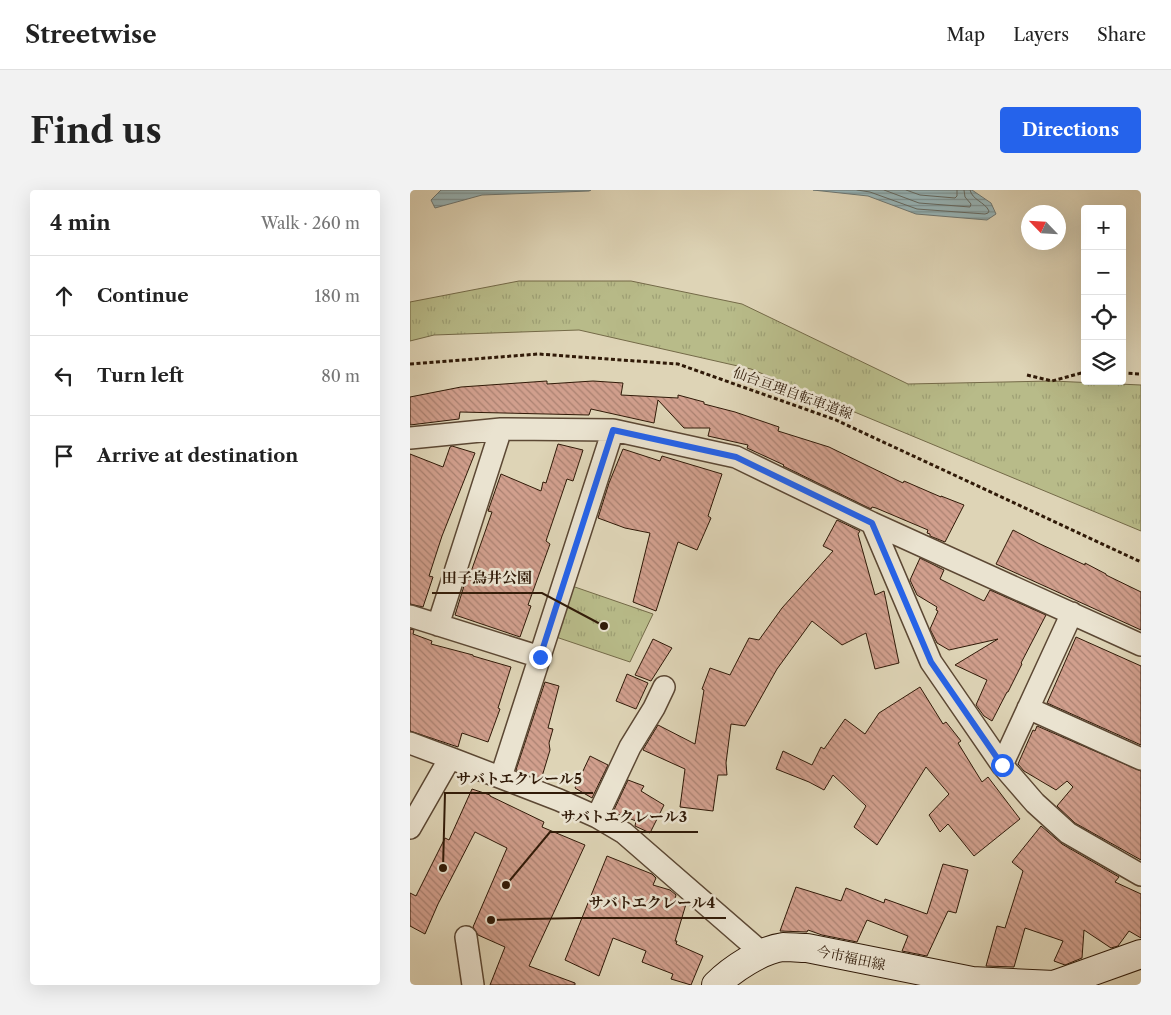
<!DOCTYPE html>
<meta charset="utf-8">
<style>
body{margin:0;font-family:"Libre Caslon Text","Noto Serif JP",serif;background:#f2f2f2;color:#222}
.controls{position:absolute;right:15px;top:15px;display:grid;overflow:hidden;border-radius:5px;box-shadow:0 5px 20px #0002}
.controls button{width:45px;height:45px;display:grid;place-items:center;padding:0;border:0;border-bottom:1px solid #e0e0e0;background:#fff;color:#222;font:25px sans-serif}
.compass{position:absolute;left:611px;top:15px;width:45px;height:45px;border-radius:50%;background:#fff;box-shadow:0 5px 20px #0002;rotate:295deg}
.stop{position:absolute;width:15px;height:15px;margin:-11px;border:4px solid #2563eb;border-radius:50%;background:#fff}
.stop.end{background:#2563eb;border-color:#fff;box-shadow:0 1px 5px #0008}
.list{margin:0;padding:0;list-style:none}
h2{display:flex;justify-content:space-between;align-items:center;height:65px;margin:0;padding:0 20px;font-size:21px}
h2 small{font-size:16px;font-weight:400;color:#767676}
.list li{display:grid;grid-template-columns:32px 1fr auto;gap:15px;align-items:center;box-sizing:border-box;height:80px;padding:0 20px;border-top:1px solid #e0e0e0}
.list b{display:block;font-size:19px;white-space:nowrap}
.list em{font-size:16px;font-style:normal;color:#767676}
.icon{flex:none;width:28px;height:28px;fill:none;stroke:currentColor;stroke-width:2;stroke-linecap:round;stroke-linejoin:round}
.map{position:relative;flex:none;width:731px;height:795px;overflow:hidden;border-radius:5px}
header{display:flex;align-items:center;gap:30px;box-sizing:border-box;height:70px;padding:0 25px;background:#fff;border-bottom:1px solid #e0e0e0}
header strong{font-size:24px}
nav{display:flex;gap:28px;margin-inline-start:auto;font-size:18px}
.intro{display:flex;align-items:center;justify-content:space-between;box-sizing:border-box;height:120px;padding:0 30px}
h1{margin:0;font-size:35px}
.button{padding:12px 22px;border-radius:5px;background:#2563eb;color:#fff;font-size:18px;font-weight:700}
main{display:flex;gap:30px;padding:0 30px}
aside{flex:1;background:#fff;border-radius:5px;box-shadow:0 5px 20px #0002}
.map>svg:first-child{display:block}
</style>
<header>
<strong>Streetwise</strong>
<nav><a>Map</a><a>Layers</a><a>Share</a></nav>
</header>
<div class="intro"><h1>Find us</h1><a class="button">Directions</a></div>
<main>
<aside>
<h2>4 min<small>Walk · 260 m</small></h2>
<ul class="list">
<li><svg class="icon" aria-label="ahead" viewBox="0 0 24 24"><path d="M12 20V5M6 11l6-6 6 6"/></svg><div><b>Continue</b></div><em>180 m</em></li>
<li><svg class="icon" aria-label="left" viewBox="0 0 24 24"><path d="M17 20v-9H6M10 6l-5 5 5 5"/></svg><div><b>Turn left</b></div><em>80 m</em></li>
<li><svg class="icon" aria-label="arrive" viewBox="0 0 24 24"><path d="M6 21V4h12l-3 4 3 4H6"/></svg><div><b>Arrive at destination</b></div></li>
</ul>
</aside>
<div class="map">
<svg width="731" height="795" viewBox="0 0 731 795">
<defs>
<pattern id="park-tufts" width="24" height="20" patternUnits="userSpaceOnUse" patternTransform="scale(1.25)"><rect width="24" height="20" fill="#b8bb89"/><path d="M3 7l-1-3M5 7V3M7 7l1-3M15 17l-1-3M17 17v-4M19 17l1-3" fill="none" stroke="#9ea075"/></pattern>
<pattern id="water-rules" width="6" height="5" patternUnits="userSpaceOnUse" patternTransform="scale(1.25)"><rect width="6" height="5" fill="#97b5b8"/><path d="M0 2.5h6" fill="none" stroke="#7c9294"/></pattern>
<pattern id="building-back-hatch" width="6" height="6" patternUnits="userSpaceOnUse" patternTransform="scale(1.25)"><rect width="6" height="6" fill="#d19f8d"/><path d="M-1 5l2 2M0 0l6 6M5-1l2 2" fill="none" stroke="#aa8171"/></pattern>
</defs>
<rect width="100%" height="100%" fill="#ded4b6"/>
<filter id="stains"><feTurbulence type="fractalNoise" baseFrequency=".004" numOctaves="4"/><feColorMatrix values="0 0 0 0 .2 0 0 0 0 .09 0 0 0 0 .02 0 0 0 .5 -.17"/></filter>
<radialGradient id="worn" r=".72"><stop offset=".6" stop-color="#630" stop-opacity="0"/><stop offset="1" stop-color="#630" stop-opacity=".3"/></radialGradient>
<path fill="url(#park-tufts)" stroke="#746a48" d="M109,91h112l111,23 166,80 144,-3 89,4v146l-390,-162 -172,-39 -145,5 -24,6v-39z
M162,396l81,28 -23,48 -74,-25z"/>
<path fill="url(#water-rules)" stroke="#6e7772" d="M31,0h150l-2,1 -107,4 -47,13 -4,-8z
M403,0h159l19,13 5,11 -9,6 -71,-6 -48,-18z"/>
<g fill="none" stroke-linecap="round" stroke-linejoin="round">
<path stroke="#646860" stroke-width="1" d="M447,0l13,2 47,17 68,5 3,-1 1,-2c-4,-9 -17,-11 -19,-21
M474,0l35,13 51,4 1,-3 -6,-7 -1,-7
M496,0l14,5 35,3 2,-2v-6"/>
</g>
<path fill="url(#building-back-hatch)" stroke="#301a08" d="M137,191v3l46,-3 30,2 -2,12 57,3v-3l26,7v2l31,8 44,15 -1,4 51,16 74,36 1,-2 37,16v-1l23,9 -19,37 -15,-6v-2l-3,-1 1,-3 -52,-22 -4,-1 -1,2 -88,-43 1,-1 -37,-17 1,-3 -40,-9 2,-8h-26l-26,-28 -4,23 -63,-14 -2,6 -129,-3 -1,7 -49,6v-28l51,-10z
M148,254l25,6 -10,31 -6,-2 -21,62 4,3 -22,61 3,1 -11,31 -65,-22 9,-29h2l26,-74 -4,-1 13,-37 40,17 2,-9 3,1z
M42,256l23,7 -33,83 -13,40 4,1 -10,30 -13,-3v-150l33,13 7,-20z
M213,259l37,12 2,-5 60,18 -14,42 3,2 -14,32 -19,-8 -22,69 -23,-9 17,-69 -25,-5 -27,-10 11,-35z
M427,330l23,11 -2,3 17,61 9,-4 15,72 -24,6 -9,-36 -24,12 -30,-24 -35,48 -32,57 -14,-2 -5,39 1,12h-9l-5,36 -33,-4 5,-38 -42,-19 1,-2 14,-23 37,19 9,-54 -2,-1 8,-21 20,7 19,-37 10,2 23,-32 51,-57 -10,-5z
M603,340l25,13 47,22v-2l21,11v1l35,17v38l-145,-66z
M510,368l24,12 -4,9 44,22 6,-11 56,25 -25,48 1,1 -14,28h-1l-15,29 -8,-5 -8,-11 11,-25 -32,-15 43,-26 -49,11 -12,-7 -7,-14 8,-18 -2,-1 1,-3 -20,-12 -7,-15z
M0,439l4,1 -1,4 19,7 -1,3 42,11v1l38,11 -13,41 2,1 -12,33 -26,-9 -4,14 -48,-16z
M666,447l65,29v79l-94,-42z
M243,449l19,9 -21,33 -16,-6z
M217,484l21,9 -12,26 -20,-8z
M135,492l14,4 -11,42 5,1 -4,14 1,7 -9,30 -25,-10z
M510,497l23,37 3,-2 15,19 -3,2 24,39 6,-5 32,42 -46,37 -26,-32 -8,8 -11,-17 20,-21 -23,-27 -49,78 -23,-18 12,-21 -33,-31 -9,15 -15,-8 -33,-13 7,-18 29,14 9,-18 3,2 21,-30 20,15 14,-21z
M627,536l104,45v89l-66,-37 -18,-17 16,-19 -6,-6 -11,9 -32,-19 -6,-7 15,-34 2,1z
M180,566l18,9 -16,33 -17,-10z
M218,590l16,6 -3,5 23,14 -14,28 -15,-7 1,-5 -23,-9z
M62,599l18,6v1l54,26 -2,5 43,18 -56,121 46,17v2h-85l15,-38 -27,-12 -5,-8 34,-79 -32,-16 -37,72 -13,30 -15,-8v-33l6,3 29,-58 4,2z
M631,636l21,18 57,33 -4,5 26,12v44l-12,-7 -11,15 -7,2 -27,-18 -2,28 -17,7 -11,-4 9,-20 -38,-13 -11,39 -28,-1 11,-40 8,2 18,-57 -11,-9z
M197,666l45,18 4,4 -3,7 17,5 6,5 -1,4 11,5 -11,37h2l-1,3 27,12 -12,29 -20,-6 2,-5 -31,-12 4,-11 -33,-13 -14,38 -34,-16z
M533,674l25,6 -12,43 -8,-2 -21,45 -25,-5 6,-15 -41,-16 -10,22 -35,-7 -14,-5 -1,2 -27,-1 16,-44 45,14 5,-13 38,15 1,-4 42,15z"/>
<g fill="none" stroke-linecap="round" stroke-linejoin="round">
<defs>
<path id="street" d="M0,248l91,-9 112,1 123,27 136,66 269,122
M462,333l59,139 71,103 33,38 33,30 73,42
M0,426l130,41
M28,435l63,-196
M618,518l113,51
M0,553l40,15
M592,575l70,-152
M91,587l112,-347
M187,627l33,-70 24,-39 10,-21
M0,638l40,-70 109,42 38,17 27,16 138,120
M56,747l7,48"/>
<path id="secondary" d="M306,795c16,-16 45,-35 67,-38 8,0 16,1 24,1l165,33 82,4 87,-31"/>
</defs>
<use href="#street" stroke="#5c4834" stroke-width="24"/>
<use href="#secondary" stroke="#301a08" stroke-width="30"/>
<path stroke="#301a08" stroke-width="3" stroke-dasharray="4 2.5" stroke-linecap="butt" d="M0,174l128,-10 140,10 158,56 305,142
M712,183l19,1
M617,185l25,6 33,-9"/>
<use href="#street" stroke="#eae3d0" stroke-width="21"/>
<use href="#secondary" stroke="#eae3d0" stroke-width="28"/>
</g>
<g fill="none" stroke-linecap="round" stroke-linejoin="round">
<path stroke="#2563eb" stroke-width="6" d="M130,467l73,-227 123,27 136,66 59,139 71,103"/>
</g>
<g text-anchor="middle" stroke-width="5" stroke-linejoin="round" paint-order="stroke">
<g font-size="14" fill="#301a08" stroke="#eae3d0">
<text transform="translate(383 203) rotate(20)" y="5">仙台亘理自転車道線</text>
<text transform="translate(441 768) rotate(12)" y="5">今市福田線</text>
</g>
</g>
<path fill="none" stroke="#301a08" stroke-width="2" d="M194 436L132 403H22M33 678L35 603H183M96 695L140 642H288M81 730L168 728H316"/>
<g fill="#301a08" stroke="#eae3d0" stroke-width="2">
<circle cx="194" cy="436" r="5"/>
<circle cx="33" cy="678" r="5"/>
<circle cx="96" cy="695" r="5"/>
<circle cx="81" cy="730" r="5"/>
</g>
<g font-size="15" text-anchor="middle" font-weight="bold" fill="#301a08" stroke="#eae3d0" stroke-width="5" stroke-linejoin="round" paint-order="stroke">
<text x="77" y="393">田子鳥井公園</text>
<text x="109" y="594">サバトエクレール5</text>
<text x="214" y="632">サバトエクレール3</text>
<text x="242" y="718">サバトエクレール4</text>
</g>
<rect width="100%" height="100%" filter="url(#stains)"/>
<rect width="100%" height="100%" fill="url(#worn)"/>
</svg>
<div class="controls">
<button>+</button>
<button>−</button>
<button><svg class="icon" aria-label="locate" viewBox="0 0 24 24"><circle cx="12" cy="12" r="6"/><path d="M12 2v4M12 18v4M2 12h4M18 12h4"/></svg></button>
<button><svg class="icon" aria-label="layers" viewBox="0 0 24 24"><path d="M12 4l9 5-9 5-9-5zM3 14l9 5 9-5"/></svg></button>
</div>
<svg class="compass" viewBox="-18 -18 36 36"><path d="M0-13l5 13h-10z" fill="#e53935"/><path d="M0 13l5-13h-10z" fill="#767676"/></svg>
<div class="stop" style="left:592px;top:575px"></div>
<div class="stop end" style="left:130px;top:467px"></div>
</div>
</main>
